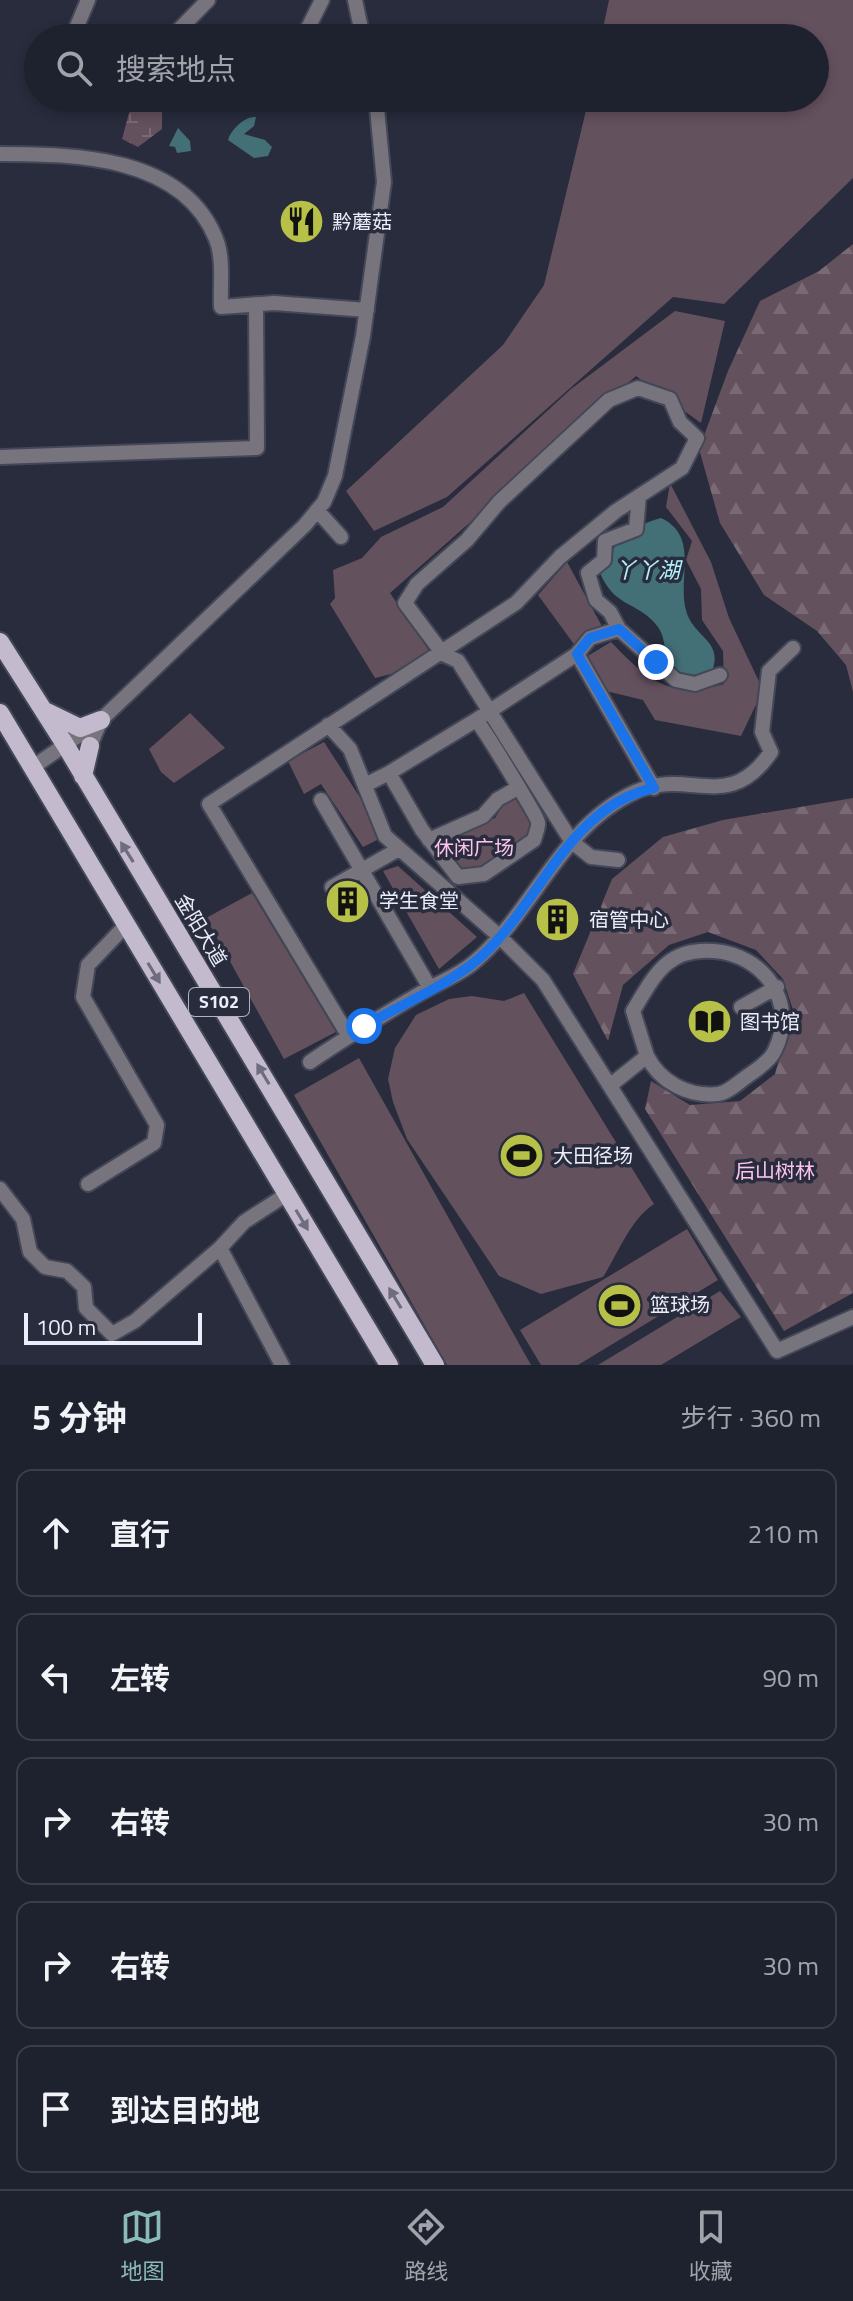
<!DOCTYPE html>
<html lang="zh">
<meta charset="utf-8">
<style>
body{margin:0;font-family:"Titillium Web","Noto Sans SC",sans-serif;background:#262936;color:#f1f3f6}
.scale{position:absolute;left:24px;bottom:20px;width:178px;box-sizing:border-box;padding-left:8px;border:4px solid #ebeefa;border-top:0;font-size:22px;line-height:28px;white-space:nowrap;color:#ebeefa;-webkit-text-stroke:6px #282c3d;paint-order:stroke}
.stop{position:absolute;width:24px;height:24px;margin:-18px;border:6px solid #1a73e8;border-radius:50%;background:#fff}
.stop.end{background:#1a73e8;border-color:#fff;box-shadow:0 2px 8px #0008}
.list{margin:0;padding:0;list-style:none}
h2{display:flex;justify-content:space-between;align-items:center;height:104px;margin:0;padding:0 32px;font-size:34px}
h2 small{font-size:26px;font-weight:400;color:#a1a3aa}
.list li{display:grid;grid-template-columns:52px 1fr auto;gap:24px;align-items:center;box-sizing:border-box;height:128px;margin:0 16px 16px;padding:0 16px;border:2px solid #3c3e4a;border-radius:16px}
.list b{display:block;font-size:30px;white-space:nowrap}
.list em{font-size:26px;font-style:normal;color:#a1a3aa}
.icon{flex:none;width:44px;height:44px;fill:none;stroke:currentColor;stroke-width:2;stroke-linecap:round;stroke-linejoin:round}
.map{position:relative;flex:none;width:853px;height:1365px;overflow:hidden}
.search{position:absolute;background:#1e212e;box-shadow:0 4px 12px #0003;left:24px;right:24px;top:24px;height:88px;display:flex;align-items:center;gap:20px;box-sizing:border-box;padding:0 28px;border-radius:44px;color:#a1a3aa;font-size:30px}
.sheet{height:824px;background:#1e212e}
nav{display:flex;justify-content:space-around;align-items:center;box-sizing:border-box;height:112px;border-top:2px solid #3c3e4a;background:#1e212e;font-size:22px;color:#a1a3aa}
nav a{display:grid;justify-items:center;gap:4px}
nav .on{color:#8bbbb9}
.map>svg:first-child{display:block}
</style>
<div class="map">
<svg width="853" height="1365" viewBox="0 0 853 1365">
<defs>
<pattern id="forest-firs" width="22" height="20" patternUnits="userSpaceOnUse" patternTransform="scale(2)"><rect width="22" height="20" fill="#64515e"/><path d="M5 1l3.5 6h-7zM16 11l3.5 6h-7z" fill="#7a6a76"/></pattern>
<pattern id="wetland-marsh" width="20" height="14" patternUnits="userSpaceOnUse" patternTransform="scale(2)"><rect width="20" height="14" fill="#64515e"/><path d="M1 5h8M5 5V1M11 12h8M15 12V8" fill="none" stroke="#7a6a76"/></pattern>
</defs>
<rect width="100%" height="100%" fill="#282c3d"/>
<path fill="url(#forest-firs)" d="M853,244v448l-7,-27 -29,-34 -53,-36 -44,-72 -21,-74 29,-78 32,-70 59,-30z
M853,798v495l-69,38 -139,-222 6,-28 39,24 50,-4 35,-27 18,-64 -10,-31 -27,-29 -48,-18 -39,13 -46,40 -15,56 -35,-67 39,-95 51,-42 60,-17z"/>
<path fill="url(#wetland-marsh)" d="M133,98h29v31l-24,18 -16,-8z"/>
<path fill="#64515e" d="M609,0h244v178l-129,126 -51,-7 -226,200 -73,34 -28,-40 157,-146 41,-60 45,-187h226v-60h-214z
M675,311l50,10 -24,102 -65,-47 -246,217 39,58 -38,23 -16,4 -45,-74 5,-6 -2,-28 29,-12 19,-21 62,-30 128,-118z
M670,483l41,79 18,56 34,72 -22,46 -86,-16 -12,-20 -37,-9 -20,-34 25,-15c37,38 58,58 113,42l-1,-33 -21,-31 -1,-31 -15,-29 6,-19 -26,-34z
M567,562l37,68 -28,17 -38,-52z
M190,713l35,35 -51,35 -13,-11 -12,-23z
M324,742l61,94 -22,11 -42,-63 -17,10 -16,-33z
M509,794l22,17c2,28 -12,36 -35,47 -17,8 -23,15 -43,9l-11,-17 23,-21 30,-11z
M398,866l79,71 -38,32 -56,-98z
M252,893l84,139 -52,27 -78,-141z
M524,993l130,211c-24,16 -35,48 -51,73l-62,17 -42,-18 -92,-137 -14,-37 -5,-23 7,-31 21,-33 33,-16 23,-3 32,5z
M359,1058l172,307h-84l-153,-270z
M687,1229l31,51 -140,85h-37l-21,-35z
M720,1291l21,26 -80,48h-63z"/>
<path fill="#436f76" d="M256,117l-2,9 -10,8 21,6 7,7 -4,9 -14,2 -26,-18c3,-10 16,-24 28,-23z
M178,128l12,13 1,10 -14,2 -2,-6 -6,-1z
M661,518c39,18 16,61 25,92 7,29 41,30 24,66 -11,4 -25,6 -35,-3 -13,-13 -7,-32 -17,-46 -19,-26 -43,-18 -58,-54 9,-27 33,-48 61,-55z"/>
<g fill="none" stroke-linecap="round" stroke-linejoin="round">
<defs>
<path id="minor" d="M355,0l8,38
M72,38l16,-38
M171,38l37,-38
M303,38l19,-38
M0,154c76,0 183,2 216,85 8,19 4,49 5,68l53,-4 93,7
M0,457l257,-9 -1,-144
M317,510l24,27
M619,629l57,51 19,4 25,-9
M577,654l77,134
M328,725l22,24 35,87 114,100 44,44 234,371 76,-34
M90,746l11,-26 204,-195 19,-23 11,-26 28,-140 21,-154 -8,-84
M33,767l58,-40
M389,773l87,-53
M365,785l24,-12 33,57 36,47 26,-3 50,-34c1,-5 5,-13 4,-18 -1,-6 -55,-95 -62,-102l101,-66 13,-16 29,-9 -9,-17 -14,-12 -8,-27 16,-13 1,-19 31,-12 3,-33
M321,800l109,188
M429,840l54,-24 15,-17 18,-10
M332,887l67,-38
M741,1007l36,-20
M348,1035l-139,-231 307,-201 44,-46 56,-46 66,-43 15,-30 -17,-16 -10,-23 -32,-11 -29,12 -110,102 -32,38 -50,44 -12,19 38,51 15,7 114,181 19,15 27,3
M310,1062c36,-25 72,-46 109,-68 17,-10 38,-18 53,-30 61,-50 88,-138 163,-172 55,-25 93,23 136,-40l-9,-20 7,-61 24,-23
M612,1084l35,-28 -14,-45c21,-34 33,-64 81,-60 50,4 84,51 61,99 -4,10 -17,19 -26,25 -9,6 -21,18 -31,19 -30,3 -58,-12 -71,-38
M88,1184l66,-41 3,-18 -74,-128 5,-32 38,-40
M0,1189l23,30 7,33 15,15 22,4 17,16 2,21 26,26 23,-13 85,-73
M282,1365l-62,-117 24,-26 43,-28"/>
<path id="major" d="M0,642l66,104 369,619
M45,711l35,17 21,-8
M0,713l389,652
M83,776l7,-30"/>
</defs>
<use href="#minor" stroke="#434757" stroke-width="18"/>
<use href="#major" stroke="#434757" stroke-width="22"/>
<use href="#minor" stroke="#78747d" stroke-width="14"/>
<use href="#major" stroke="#c3bbcd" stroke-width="18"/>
</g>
<defs><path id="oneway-solid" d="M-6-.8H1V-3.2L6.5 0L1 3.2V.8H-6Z" transform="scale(2)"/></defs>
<g fill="#6e6c7e">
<use href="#oneway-solid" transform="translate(127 852) rotate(-122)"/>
<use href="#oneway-solid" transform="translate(154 973) rotate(59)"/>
<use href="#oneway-solid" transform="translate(263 1074) rotate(-121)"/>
<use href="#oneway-solid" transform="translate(302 1220) rotate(59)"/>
<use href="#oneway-solid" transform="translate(395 1298) rotate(-121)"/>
</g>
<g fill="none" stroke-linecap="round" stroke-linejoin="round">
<path stroke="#1a73e8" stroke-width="10" d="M364,1026c35,-20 75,-37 107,-61 66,-50 93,-158 183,-177l-77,-134 13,-16 29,-9 37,33"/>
</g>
<defs>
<symbol id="restaurant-disc" viewBox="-11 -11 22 22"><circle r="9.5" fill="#b8c147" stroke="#282c3d"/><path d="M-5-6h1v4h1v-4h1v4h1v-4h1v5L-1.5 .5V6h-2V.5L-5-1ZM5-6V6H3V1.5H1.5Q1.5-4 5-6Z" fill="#111"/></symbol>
<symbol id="building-disc" viewBox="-11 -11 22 22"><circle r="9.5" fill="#b8c147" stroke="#282c3d"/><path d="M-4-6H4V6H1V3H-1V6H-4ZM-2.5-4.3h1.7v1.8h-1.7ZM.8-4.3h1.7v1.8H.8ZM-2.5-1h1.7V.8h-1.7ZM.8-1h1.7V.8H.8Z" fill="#111"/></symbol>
<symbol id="library-disc" viewBox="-11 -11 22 22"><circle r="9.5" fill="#b8c147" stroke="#282c3d"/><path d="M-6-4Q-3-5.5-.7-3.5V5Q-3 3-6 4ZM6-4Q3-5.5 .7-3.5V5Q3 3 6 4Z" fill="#111"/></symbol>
<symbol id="stadium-disc" viewBox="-11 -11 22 22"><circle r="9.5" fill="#b8c147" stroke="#282c3d"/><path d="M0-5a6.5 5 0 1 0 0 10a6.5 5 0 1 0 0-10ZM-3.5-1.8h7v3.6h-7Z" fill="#111"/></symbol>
</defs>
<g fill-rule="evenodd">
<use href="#restaurant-disc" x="276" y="196" width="51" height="51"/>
<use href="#building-disc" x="322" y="876" width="51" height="51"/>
<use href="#building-disc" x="532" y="894" width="51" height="51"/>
<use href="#library-disc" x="684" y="996" width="51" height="51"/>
<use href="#stadium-disc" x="496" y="1130" width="51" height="51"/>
<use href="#stadium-disc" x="594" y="1280" width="51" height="51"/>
</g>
<g text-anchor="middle" stroke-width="7" stroke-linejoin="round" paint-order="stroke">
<rect fill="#282c3d" stroke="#b0b4c1" stroke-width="2" x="189" y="988" width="60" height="28" rx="6"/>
<g font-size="18" font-weight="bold" fill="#ebeefa">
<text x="219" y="1008">S102</text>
</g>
<g font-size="20" fill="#ebeefa" stroke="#282c3d" text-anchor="start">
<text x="332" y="229">黔蘑菇</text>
<text x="379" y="908">学生食堂</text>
<text x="589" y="927">宿管中心</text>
<text x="740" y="1029">图书馆</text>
<text x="553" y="1163">大田径场</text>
<text x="650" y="1312">篮球场</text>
</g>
<g font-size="20" fill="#fdc5ec" stroke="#282c3d">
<text x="474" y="855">休闲广场</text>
<text x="775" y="1178">后山树林</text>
</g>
<g font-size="20" fill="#ebeefa" stroke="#282c3d">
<text transform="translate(201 930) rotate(59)" y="7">金阳大道</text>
</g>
<g font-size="22" font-style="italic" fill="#b2f1fb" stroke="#282c3d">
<text x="647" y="578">丫丫湖</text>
</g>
</g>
</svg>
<div class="scale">100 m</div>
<div class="stop" style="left:364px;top:1026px"></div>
<div class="stop end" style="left:656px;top:662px"></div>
<div class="search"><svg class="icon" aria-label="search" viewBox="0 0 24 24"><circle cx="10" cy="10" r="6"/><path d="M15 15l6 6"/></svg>搜索地点</div>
</div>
<section class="sheet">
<h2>5 分钟<small>步行 · 360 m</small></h2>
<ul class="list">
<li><svg class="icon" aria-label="ahead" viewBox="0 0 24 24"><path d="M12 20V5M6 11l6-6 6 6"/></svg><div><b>直行</b></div><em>210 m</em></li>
<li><svg class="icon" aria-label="left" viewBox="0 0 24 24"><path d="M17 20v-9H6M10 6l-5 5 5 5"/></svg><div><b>左转</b></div><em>90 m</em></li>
<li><svg class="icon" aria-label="right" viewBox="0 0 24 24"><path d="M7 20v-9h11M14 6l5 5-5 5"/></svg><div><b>右转</b></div><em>30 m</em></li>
<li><svg class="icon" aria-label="right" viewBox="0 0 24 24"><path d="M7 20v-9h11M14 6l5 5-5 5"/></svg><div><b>右转</b></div><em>30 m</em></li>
<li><svg class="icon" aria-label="arrive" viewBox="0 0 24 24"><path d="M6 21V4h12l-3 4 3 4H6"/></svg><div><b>到达目的地</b></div></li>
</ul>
</section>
<nav>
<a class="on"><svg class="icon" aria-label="map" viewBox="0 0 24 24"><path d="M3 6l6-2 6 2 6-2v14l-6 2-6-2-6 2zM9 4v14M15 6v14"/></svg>地图</a>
<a><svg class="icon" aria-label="directions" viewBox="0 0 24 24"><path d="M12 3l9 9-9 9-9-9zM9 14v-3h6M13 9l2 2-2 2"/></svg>路线</a>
<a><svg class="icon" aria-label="saved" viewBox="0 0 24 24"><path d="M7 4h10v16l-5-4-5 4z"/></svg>收藏</a>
</nav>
